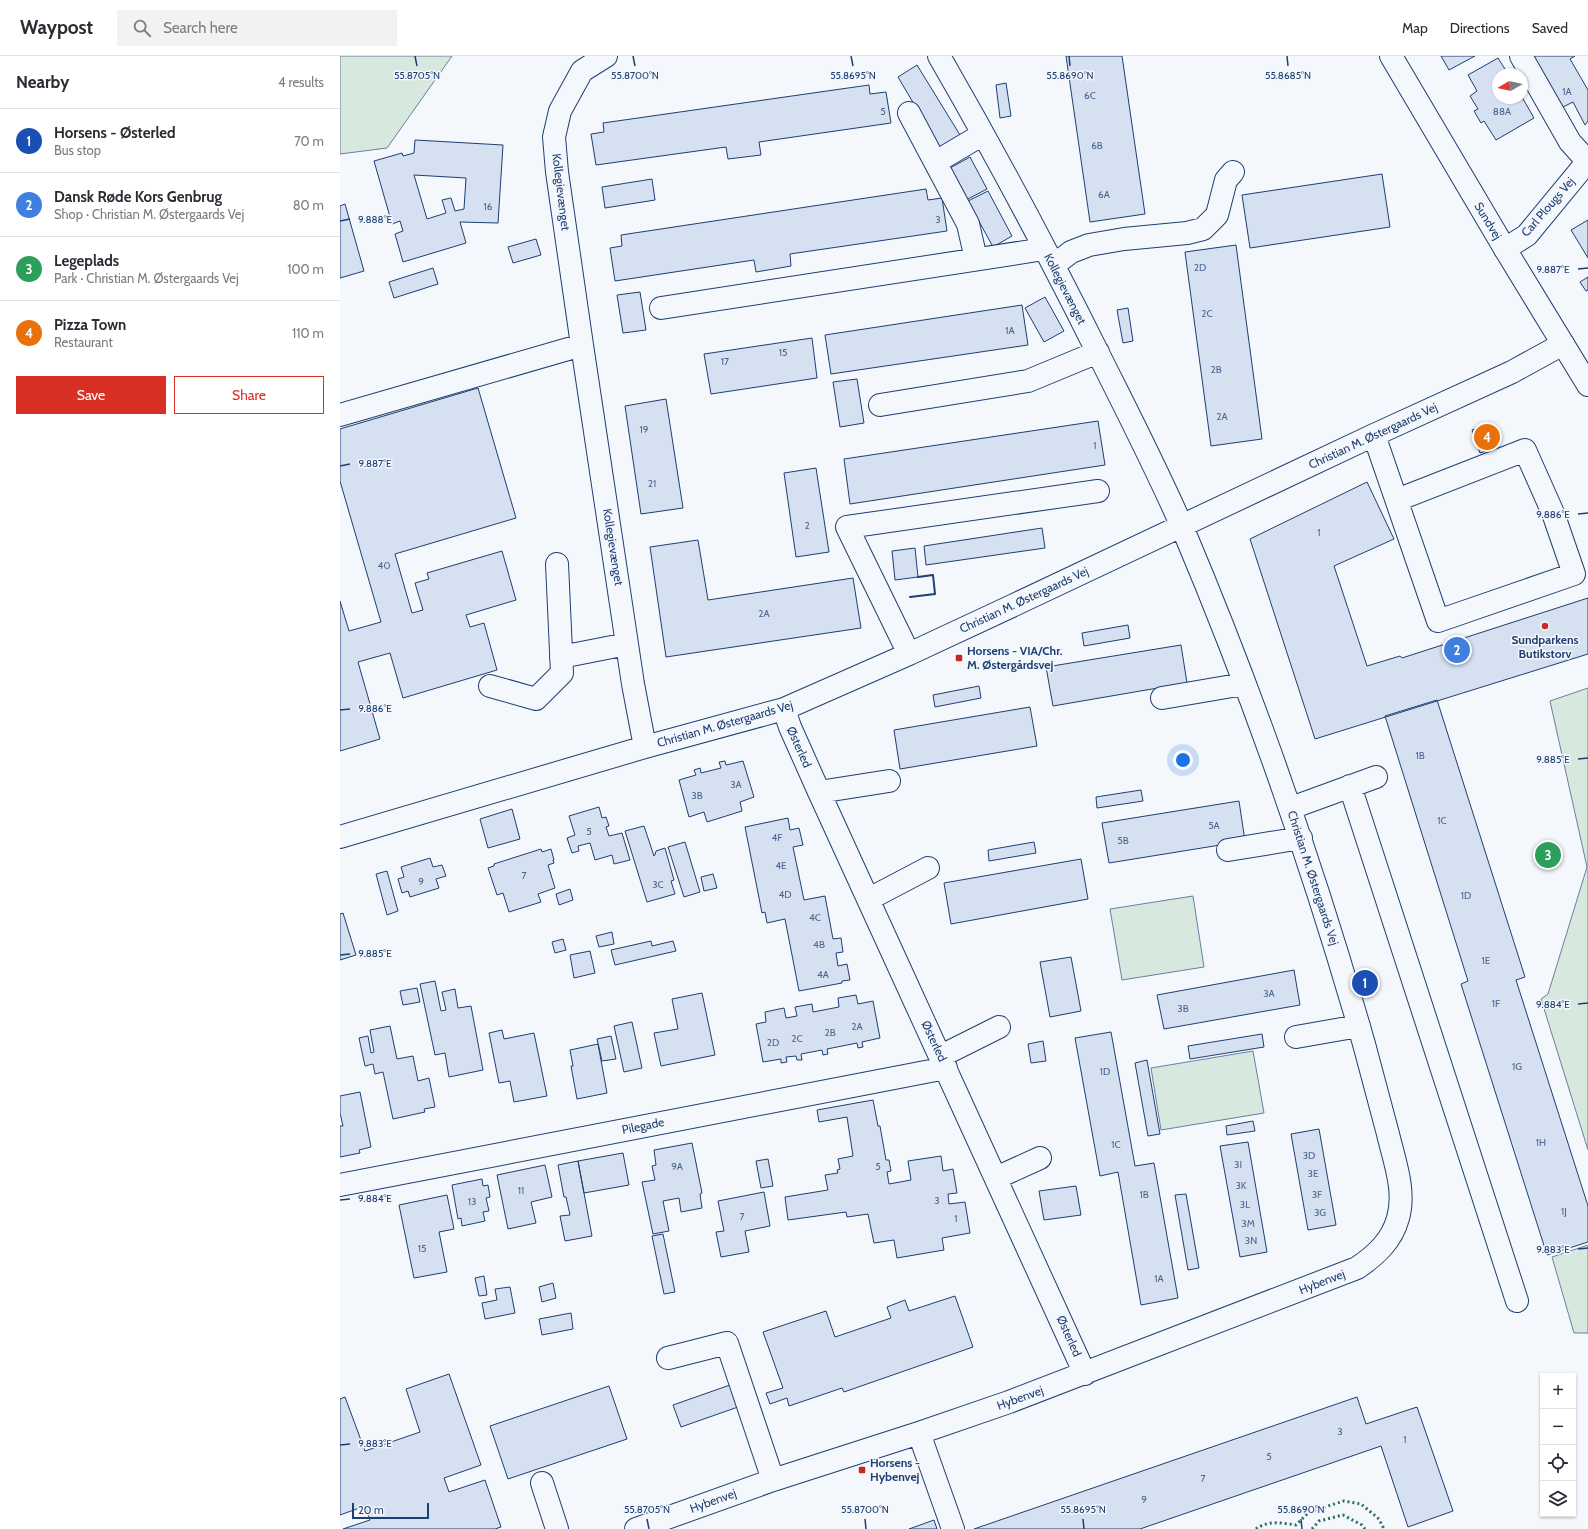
<!DOCTYPE html>
<meta charset="utf-8">
<style>
body{margin:0;font-family:Cabin,sans-serif;background:#f2f2f3;color:#2b2b33}
.controls{position:absolute;right:12px;bottom:12px;display:grid;overflow:hidden;border-radius:0px;box-shadow:0 1px 3px #0004}
.controls button{width:36px;height:36px;display:grid;place-items:center;padding:0;border:0;border-bottom:1px solid #e1e1e2;background:#fff;color:#2b2b33;font:20px sans-serif}
.compass{position:absolute;left:1152px;top:12px;width:36px;height:36px;border-radius:50%;background:#fff;box-shadow:0 1px 3px #0004;rotate:261deg}
.scale{position:absolute;left:12px;bottom:10px;width:77px;box-sizing:border-box;padding-left:4px;border:2px solid #1d3f73;border-top:0;font-size:11px;line-height:14px;white-space:nowrap;color:#1d3f73;-webkit-text-stroke:3px #f4f7fb;paint-order:stroke}
.you{position:absolute;left:843px;top:704px;width:14px;height:14px;margin:-10px;border:3px solid #fff;border-radius:50%;background:#1a73e8;box-shadow:0 0 0 6px #1a73e833}
.badge{display:grid;place-items:center;width:26px;height:26px;border-radius:50%;background:#d93025;color:#fff;font-size:13px;font-weight:700}
.pin{position:absolute;translate:-50% -50%;border:2px solid #fff;box-shadow:0 1px 4px #0006}
.list{margin:0;padding:0;list-style:none}
h2{display:flex;justify-content:space-between;align-items:center;height:52px;margin:0;padding:0 16px;font-size:17px}
h2 small{font-size:13px;font-weight:400;color:#7c7c81}
.list li{display:grid;grid-template-columns:26px 1fr auto;gap:12px;align-items:center;box-sizing:border-box;height:64px;padding:0 16px;border-top:1px solid #e1e1e2}
.list b{display:block;font-size:15px;white-space:nowrap}
.list p{margin:0;font-size:13px;white-space:nowrap;color:#7c7c81}
.list em{font-size:13px;font-style:normal;color:#7c7c81}
.actions{display:flex;gap:8px;padding:12px 16px}
.actions a{flex:1;padding:9px 0;border:1px solid #d93025;border-radius:0px;text-align:center;font-size:14px;color:#d93025}
.actions .main{background:#d93025;color:#fff}
.icon{flex:none;width:22px;height:22px;fill:none;stroke:currentColor;stroke-width:2;stroke-linecap:round;stroke-linejoin:round}
.map{position:relative;flex:none;width:1248px;height:1473px;overflow:hidden}
header{display:flex;align-items:center;gap:24px;box-sizing:border-box;height:56px;padding:0 20px;background:#fff;border-bottom:1px solid #e1e1e2}
header strong{font-size:19px}
nav{display:flex;gap:22px;margin-inline-start:auto;font-size:14px}
.search{width:280px;height:36px;background:#f2f2f3;display:flex;align-items:center;gap:10px;box-sizing:border-box;padding:0 14px;border-radius:0px;color:#7c7c81;font-size:15px}
main{display:flex}
aside{flex:1;background:#fff}
.map>svg:first-child{display:block}
</style>
<header>
<strong>Waypost</strong>
<div class="search"><svg class="icon" aria-label="search" viewBox="0 0 24 24"><circle cx="10" cy="10" r="6"/><path d="M15 15l6 6"/></svg>Search here</div>
<nav><a>Map</a><a>Directions</a><a>Saved</a></nav>
</header>
<main>
<aside>
<h2>Nearby<small>4 results</small></h2>
<ul class="list">
<li><span class="badge" style="background:#1a4fb4">1</span><div><b>Horsens - Østerled</b><p>Bus stop</p></div><em>70 m</em></li>
<li><span class="badge" style="background:#3f7fe0">2</span><div><b>Dansk Røde Kors Genbrug</b><p>Shop · Christian M. Østergaards Vej</p></div><em>80 m</em></li>
<li><span class="badge" style="background:#2e9e5b">3</span><div><b>Legeplads</b><p>Park · Christian M. Østergaards Vej</p></div><em>100 m</em></li>
<li><span class="badge" style="background:#e8710a">4</span><div><b>Pizza Town</b><p>Restaurant</p></div><em>110 m</em></li>
</ul>
<div class="actions"><a class="main">Save</a><a>Share</a></div>
</aside>
<div class="map">
<svg width="1248" height="1473" viewBox="0 0 1248 1473">
<rect width="100%" height="100%" fill="#f4f7fb"/>
<path fill="#d7e8df" stroke="#687fa3" d="M0,0h112l-65,92 -47,6z
M1248,632v462l-47,-151 7,-5 39,-127 -37,-166z
M853,840l11,71 -82,13 -12,-71z
M913,995l11,62 -103,17 -10,-62z
M1248,1189v88h-14l-22,-76z"/>
<path fill="#d5e0f0" stroke="#1d3f73" fill-rule="evenodd" d="M726,0h56l23,158 -55,8z
M1101,0h34l-26,14z
M1189,0h46l-5,3 18,31v31l-3,4 -12,-23 -14,7z
M1158,2l7,11 -5,4v1h-2v24h11l3,5 10,-6 12,21 -38,22 -12,-19 -3,2 -7,-12 4,-2 -8,-13 7,-5 -9,-16z
M577,9l43,70 -20,13 -42,-71z
M666,27l5,33 -11,2 -4,-33z
M529,29l1,9 16,-2 5,31 -132,19 2,13 -33,4 -2,-12 -130,18 -5,-31 13,-2 -1,-9z
M75,84l88,5 -5,78 -38,-1 6,21 -63,19 -8,-28 8,-3 -3,-10 -8,3 -18,-63 28,-8 1,3 11,-3zM74,119l52,3 -2,31 -9,2 -4,-13 -9,2 4,13 -19,6z
M630,101l17,32 -21,11 -16,-32z
M1042,118l8,53 -140,21 -8,-53z
M312,123l3,21 -50,8 -3,-21z
M586,133l2,11 14,-2 5,33 -157,23 1,12 -35,6 -2,-12 -139,21 -5,-33 12,-2 -1,-11z
M648,135l24,45 -19,11 -25,-46z
M5,148l19,67 -24,7v-72z
M1248,164v38l-17,-28z
M196,183l5,16 -28,8 -5,-16z
M896,189l26,194 -51,7 -26,-194z
M93,212l5,16 -44,14 -5,-16z
M1248,221v13l-2,1 -6,-9z
M300,236l6,38 -23,3 -6,-38z
M705,241l19,34 -20,11 -19,-34z
M682,249l6,40 -197,29 -6,-39z
M788,252l5,33 -10,2 -6,-33z
M472,282l5,40 -106,16 -7,-40z
M517,323l7,44 -24,4 -7,-45z
M138,332l38,130 -121,36 17,59 11,-3 -8,-27 14,-4 -2,-6 75,-22 14,49 -50,15 4,12 14,-4 13,47 -94,28 -13,-45 -32,9 22,77 -40,12v-150l9,30 32,-9 -41,-141v-52z
M326,343l17,109 -42,6 -16,-108z
M758,365l7,44 -255,39 -6,-45z
M1151,367l7,24 -18,6 -8,-23z
M476,412l13,84 -33,5 -12,-84z
M1027,426l27,57 -60,27 33,100 33,-10 2,2 186,-60v56l-273,85 -65,-200z
M702,472l3,20 -119,17 -2,-19z
M358,484l10,60 145,-22 8,50 -195,29 -16,-110z
M575,492l3,29 -23,3 -3,-29z
M788,569l2,13 -46,8 -2,-13z
M841,589l6,38 -134,23 -7,-39z
M639,630l2,12 -46,9 -2,-12z
M1097,644l88,277 -9,3 72,226v36l-41,13 -86,-271 7,-3 -83,-265z
M690,651l7,39 -137,23 -6,-39z
M385,705l1,4 17,-4 11,36 -14,5 2,9 -35,11 -3,-10 -15,5 -10,-37 17,-5 -2,-5 6,-2 1,5 20,-5 -2,-6z
M801,734l2,11 -46,7 -1,-11z
M899,745l6,40 -136,22 -7,-40z
M259,751l3,11 4,-1 3,9 -3,1 3,9 13,-3 8,27 -16,4 -2,-9 -17,5 -5,-17 -12,3 1,5 -7,2 -5,-15 8,-3 -6,-19z
M172,753l8,30 -32,9 -8,-29z
M448,762l2,12 9,-2 4,17 -10,2 11,53 21,-4 8,43 8,-1 2,14 -7,1 2,13 9,-2 3,16 -8,1v2l-43,8 -14,-72 -18,4 -2,-11 -3,1 -17,-86z
M304,770l10,30 1,-1 1,-4 9,-3 9,32 -3,1 4,13 -28,8 -22,-71z
M345,786l15,50 -16,5 -16,-50z
M694,786l2,11 -47,8 -1,-11z
M201,793l1,3 9,-3 3,11h-1l1,3 -6,2 7,23 -17,6 3,8 -32,10 -6,-19 -6,2 -9,-27 6,-2v-2z
M90,802l3,9 9,-2 4,11 -10,3 3,9 -29,9 -2,-6 -6,2 -4,-14 6,-2 -3,-10z
M741,803l7,40 -137,25 -7,-41z
M47,815l11,40 -11,4 -11,-41z
M373,818l4,14 -13,3 -3,-14z
M230,833l3,11 -14,5 -3,-11z
M3,857l13,42 -16,5v-46z
M272,876l2,12 -15,3 -3,-11z
M223,883l3,11 -11,3 -3,-11z
M311,885l1,5 21,-5 3,10 -61,14 -4,-15z
M250,895l5,22 -21,5 -4,-23z
M731,901l10,54 -31,6 -10,-55z
M954,914l6,35 -136,24 -7,-34z
M95,925l6,30 5,-1 -4,-18 13,-3 3,19 13,-2 12,64 -34,7 -4,-24 -10,2 -15,-71z
M77,932l3,14 -17,3 -3,-14z
M362,937l13,62 -54,11 -7,-33 24,-4 -6,-30z
M516,939l2,9 15,-3 7,37 -18,4 1,5 -5,1 -1,-5 -30,6 1,5 -5,1 -1,-5 -21,4 1,6h-5l-1,-4 -10,1 1,5 -6,1v-4l-18,3 -7,-38 10,-2 -1,-10 19,-4 2,10 11,-2 -2,-9 17,-3 1,8 26,-5 -1,-9z
M292,966l10,46 -18,4 -10,-46z
M50,970l7,33 16,-3 5,25 11,-3 6,29 -11,2 1,3 -32,7 -10,-47 -8,2 -2,-10 -8,2 -6,-28 9,-2 3,17 3,-1 -4,-22z
M162,974l2,9 30,-6 13,63 -33,6 -4,-21 -11,2 -10,-50z
M771,976l24,134 19,-3 24,135 -37,7 -23,-133 -18,4 -25,-138z
M922,978l2,13 -74,12 -2,-13z
M271,980l5,23 -14,2 -5,-22z
M703,985l3,20 -15,2 -3,-19z
M258,988l9,49 -30,6 -6,-33h2l-3,-16z
M807,1004l13,74 -12,2 -13,-73z
M20,1036l11,55 -12,3 1,3 -20,4v-31h3l-3,-13v-17z
M533,1044l5,26h2l6,34h3l2,11 -4,1 2,12 22,-4 -3,-19 33,-5 2,15 10,-2 4,24 -9,1 1,10 16,-2 5,31 -28,5 2,12 -47,8 -3,-18 -20,3 -6,-29 -21,3 -1,-5 -58,8 -3,-23 43,-7 -3,-15 13,-2 -1,-3 3,-1 -2,-10 15,-3 -6,-39 -28,5 -2,-12z
M913,1065l2,10 -28,4 -1,-9z
M979,1073l17,96 -28,5 -17,-96z
M908,1086l19,110 -27,5 -20,-111z
M352,1087l10,50 -2,1 2,14 -21,4 -2,-14 -16,3 6,30 -16,3 -11,-52 13,-2 -3,-14 4,-1 -2,-15z
M283,1097l6,32 -45,8 -6,-32z
M428,1103l5,27 -12,2 -5,-27z
M238,1105l14,75 -27,5 -5,-25 10,-1 -4,-18h-2l-6,-32z
M205,1109l7,32 -21,5 5,21 -28,6 -11,-54z
M142,1123l1,7 5,-1 2,12 -4,1 3,13 -6,1 2,9 -23,5 -1,-8 -3,1 -6,-34z
M736,1130l5,29 -37,5 -5,-29z
M424,1136l6,34 -25,5 4,21 -28,5 -5,-25 8,-1 -6,-30z
M846,1138l13,74 -11,2 -13,-75z
M107,1139l7,34 -15,3 8,40 -33,6 -15,-73z
M323,1178l12,58 -11,2 -12,-58z
M144,1220l3,19 -8,1 -4,-18z
M213,1227l3,15 -14,4 -3,-15z
M170,1231l5,26 -30,6 -3,-16 15,-3 -2,-11z
M615,1240l18,51 -129,45 -2,-4 -53,18 -2,-8 -17,6 -4,-11 17,-5 -20,-56 63,-21 9,26 56,-19 -4,-11 18,-7 4,11z
M231,1257l2,16 -31,6 -3,-16z
M109,1318l32,91 -37,13 5,14 36,-12 16,47 -6,2h-152l27,-9 -5,-14 -25,9v-116l5,-2 20,54 55,-19 -14,-43z
M390,1329l8,22 -57,20 -8,-22z
M269,1330l18,53 -119,40 -18,-53z
M1017,1341l9,27 51,-17 36,104 -45,16 -27,-81 -241,83h-166z
M594,1464l3,9h-28z"/>
<g fill="none" stroke-linecap="round" stroke-linejoin="round">
<defs>
<path id="minor" d="M266,0l-24,15 -22,40 -6,26 3,35 25,173 51,339 12,63
M1181,0l49,86 18,20
M569,57l59,111 8,35
M596,106l47,-28
M1165,193l22,-14 61,-74
M714,209l17,-13 18,-7 35,-6 63,-6 16,-4 14,-14 9,-35 7,-8
M321,252l383,-59
M540,349l148,-24 70,-29
M0,359l242,-70
M1034,379l64,186 136,-47 -21,-61 -28,-63 -128,50
M569,598l-62,-127 251,-36
M221,601l66,-13
M150,630l46,13 26,-26 -5,-109
M822,642l82,-14
M444,653l6,18 29,65 266,582
M1010,730l167,515
M479,736l70,-11
M951,752l85,-31
M0,781l305,-90 139,-38 125,-55 105,-49 360,-170 138,-63 51,-28
M888,794l73,-12
M529,843l59,-31
M956,981l63,-11
M601,1000l58,-29
M656,1122l44,-20
M0,1129l606,-117
M328,1302l59,-15 46,137
M579,1377l34,96
M202,1427l15,46
M296,1473l137,-49 146,-47 90,-31 348,-134c18,-12 35,-27 41,-50 8,-27 -4,-58 -10,-84 -8,-31 -16,-61 -24,-90 -50,-175 -110,-347 -181,-515 -24,-55 -51,-108 -78,-162 -52,-105 -107,-209 -166,-311"/>
<path id="major" d="M1051,0l114,193 83,136"/>
</defs>
<use href="#minor" stroke="#1d3f73" stroke-width="24"/>
<use href="#major" stroke="#1d3f73" stroke-width="24"/>
<use href="#minor" stroke="#f4f7fb" stroke-width="22"/>
<use href="#major" stroke="#f4f7fb" stroke-width="22"/>
<path stroke="#2c6c60" stroke-width="3" stroke-dasharray="2 3" stroke-linecap="butt" d="M916,1473c12,-9 26,-6 40,-4l13,-13 35,-11 17,3 18,15 5,10
M972,1473l7,-8 24,-6 19,10 3,4"/>
<path stroke="#1d3f73" stroke-width="2" d="M570,541l25,-3 -2,-19 -15,2"/>
</g>
<path fill="none" stroke="#1d3f73" stroke-width="1.5" d="M75,0l2,10M293,0l2,10M511,0l2,10M729,0l1,10M947,0l1,10M0,165l10,-2M1238,213l10,-1M0,410l10,-2M1238,458l10,-1M0,654l10,-1M1238,703l10,-1M0,899l10,-1M1238,948l10,-1M0,1144l10,-1M1238,1193l10,-1M0,1389l10,-1M307,1463l2,10M525,1463l1,10M743,1463l1,10M961,1463l1,10"/>
<g fill="#c62828" stroke="#f4f7fb" stroke-width="1.5">
<circle cx="1205" cy="570" r="4"/>
<rect x="615" y="598" width="8" height="8" rx="2"/>
<rect x="518" y="1410" width="8" height="8" rx="2"/>
</g>
<g text-anchor="middle" stroke-width="3" stroke-linejoin="round" paint-order="stroke">
<g font-size="10" fill="#4b6792">
<text x="1227" y="39">1A</text>
<text x="750" y="43">6C</text>
<text x="543" y="59">5</text>
<text x="1162" y="59">88A</text>
<text x="757" y="93">6B</text>
<text x="764" y="142">6A</text>
<text x="148" y="154">16</text>
<text x="598" y="167">3</text>
<text x="860" y="215">2D</text>
<text x="867" y="261">2C</text>
<text x="670" y="278">1A</text>
<text x="443" y="300">15</text>
<text x="385" y="309">17</text>
<text x="876" y="317">2B</text>
<text x="882" y="364">2A</text>
<text x="304" y="377">19</text>
<text x="755" y="393">1</text>
<text x="312" y="431">21</text>
<text x="467" y="473">2</text>
<text x="979" y="480">1</text>
<text x="44" y="513">40</text>
<text x="424" y="561">2A</text>
<text x="1080" y="703">1B</text>
<text x="396" y="732">3A</text>
<text x="357" y="743">3B</text>
<text x="1102" y="768">1C</text>
<text x="874" y="773">5A</text>
<text x="249" y="779">5</text>
<text x="437" y="785">4F</text>
<text x="783" y="788">5B</text>
<text x="441" y="813">4E</text>
<text x="184" y="823">7</text>
<text x="81" y="829">9</text>
<text x="318" y="832">3C</text>
<text x="445" y="842">4D</text>
<text x="1126" y="843">1D</text>
<text x="475" y="865">4C</text>
<text x="479" y="892">4B</text>
<text x="1146" y="908">1E</text>
<text x="483" y="922">4A</text>
<text x="929" y="941">3A</text>
<text x="1156" y="951">1F</text>
<text x="843" y="956">3B</text>
<text x="517" y="974">2A</text>
<text x="490" y="980">2B</text>
<text x="457" y="986">2C</text>
<text x="433" y="990">2D</text>
<text x="1177" y="1014">1G</text>
<text x="765" y="1019">1D</text>
<text x="1201" y="1090">1H</text>
<text x="776" y="1092">1C</text>
<text x="969" y="1103">3D</text>
<text x="898" y="1112">3I</text>
<text x="337" y="1114">9A</text>
<text x="538" y="1114">5</text>
<text x="973" y="1121">3E</text>
<text x="901" y="1133">3K</text>
<text x="181" y="1138">11</text>
<text x="804" y="1142">1B</text>
<text x="977" y="1142">3F</text>
<text x="597" y="1148">3</text>
<text x="132" y="1149">13</text>
<text x="905" y="1152">3L</text>
<text x="1224" y="1159">1J</text>
<text x="980" y="1160">3G</text>
<text x="402" y="1164">7</text>
<text x="616" y="1166">1</text>
<text x="908" y="1171">3M</text>
<text x="911" y="1188">3N</text>
<text x="82" y="1196">15</text>
<text x="819" y="1226">1A</text>
<text x="1000" y="1379">3</text>
<text x="1065" y="1387">1</text>
<text x="929" y="1404">5</text>
<text x="863" y="1426">7</text>
<text x="804" y="1447">9</text>
</g>
<g font-size="12" fill="#1d3f73" stroke="#f4f7fb">
<text transform="translate(221 136) rotate(83)" y="4">Kollegievænget</text>
<text transform="translate(1208 151) rotate(-49)" y="4">Carl Plougs Vej</text>
<text transform="translate(1148 165) rotate(59)" y="4">Sundvej</text>
<text transform="translate(725 233) rotate(63)" y="4">Kollegievænget</text>
<text transform="translate(1033 380) rotate(-25)" y="4">Christian M. Østergaards Vej</text>
<text transform="translate(273 491) rotate(81)" y="4">Kollegievænget</text>
<text transform="translate(684 544) rotate(-25)" y="4">Christian M. Østergaards Vej</text>
<text transform="translate(385 668) rotate(-16)" y="4">Christian M. Østergaards Vej</text>
<text transform="translate(459 691) rotate(66)" y="4">Østerled</text>
<text transform="translate(973 822) rotate(72)" y="4">Christian M. Østergaards Vej</text>
<text transform="translate(594 985) rotate(65)" y="4">Østerled</text>
<text transform="translate(303 1070) rotate(-11)" y="4">Pilegade</text>
<text transform="translate(982 1226) rotate(-21)" y="4">Hybenvej</text>
<text transform="translate(729 1280) rotate(66)" y="4">Østerled</text>
<text transform="translate(680 1342) rotate(-20)" y="4">Hybenvej</text>
<text transform="translate(373 1445) rotate(-20)" y="4">Hybenvej</text>
</g>
<g font-size="12" font-weight="bold" fill="#1d3f73" stroke="#f4f7fb" text-anchor="start">
<text x="1205" y="588" text-anchor="middle">Sundparkens<tspan x="1205" dy="14">Butikstorv</tspan></text>
<text x="627" y="599">Horsens - VIA/Chr.<tspan x="627" dy="14">M. Østergårdsvej</tspan></text>
<text x="530" y="1411">Horsens -<tspan x="530" dy="14">Hybenvej</tspan></text>
</g>
</g>
<g font-size="10" text-anchor="middle" fill="#1d3f73" stroke="#f4f7fb" stroke-width="3" stroke-linejoin="round" paint-order="stroke">
<text x="77" y="23">55.8705°N</text>
<text x="295" y="23">55.8700°N</text>
<text x="513" y="23">55.8695°N</text>
<text x="730" y="23">55.8690°N</text>
<text x="948" y="23">55.8685°N</text>
<text x="35" y="167">9.888°E</text>
<text x="1213" y="217">9.887°E</text>
<text x="35" y="411">9.887°E</text>
<text x="1213" y="462">9.886°E</text>
<text x="35" y="656">9.886°E</text>
<text x="1213" y="707">9.885°E</text>
<text x="35" y="901">9.885°E</text>
<text x="1213" y="952">9.884°E</text>
<text x="35" y="1146">9.884°E</text>
<text x="1213" y="1197">9.883°E</text>
<text x="35" y="1391">9.883°E</text>
<text x="307" y="1457">55.8705°N</text>
<text x="525" y="1457">55.8700°N</text>
<text x="743" y="1457">55.8695°N</text>
<text x="961" y="1457">55.8690°N</text>
</g>
</svg>
<div class="controls">
<button>+</button>
<button>−</button>
<button><svg class="icon" aria-label="locate" viewBox="0 0 24 24"><circle cx="12" cy="12" r="6"/><path d="M12 2v4M12 18v4M2 12h4M18 12h4"/></svg></button>
<button><svg class="icon" aria-label="layers" viewBox="0 0 24 24"><path d="M12 4l9 5-9 5-9-5zM3 14l9 5 9-5"/></svg></button>
</div>
<svg class="compass" viewBox="-18 -18 36 36"><path d="M0-13l5 13h-10z" fill="#e53935"/><path d="M0 13l5-13h-10z" fill="#7c7c81"/></svg>
<div class="scale">20 m</div>
<div class="you"></div>
<div class="pin badge" style="left:1025px;top:927px;background:#1a4fb4">1</div>
<div class="pin badge" style="left:1117px;top:594px;background:#3f7fe0">2</div>
<div class="pin badge" style="left:1208px;top:799px;background:#2e9e5b">3</div>
<div class="pin badge" style="left:1147px;top:381px;background:#e8710a">4</div>
</div>
</main>
